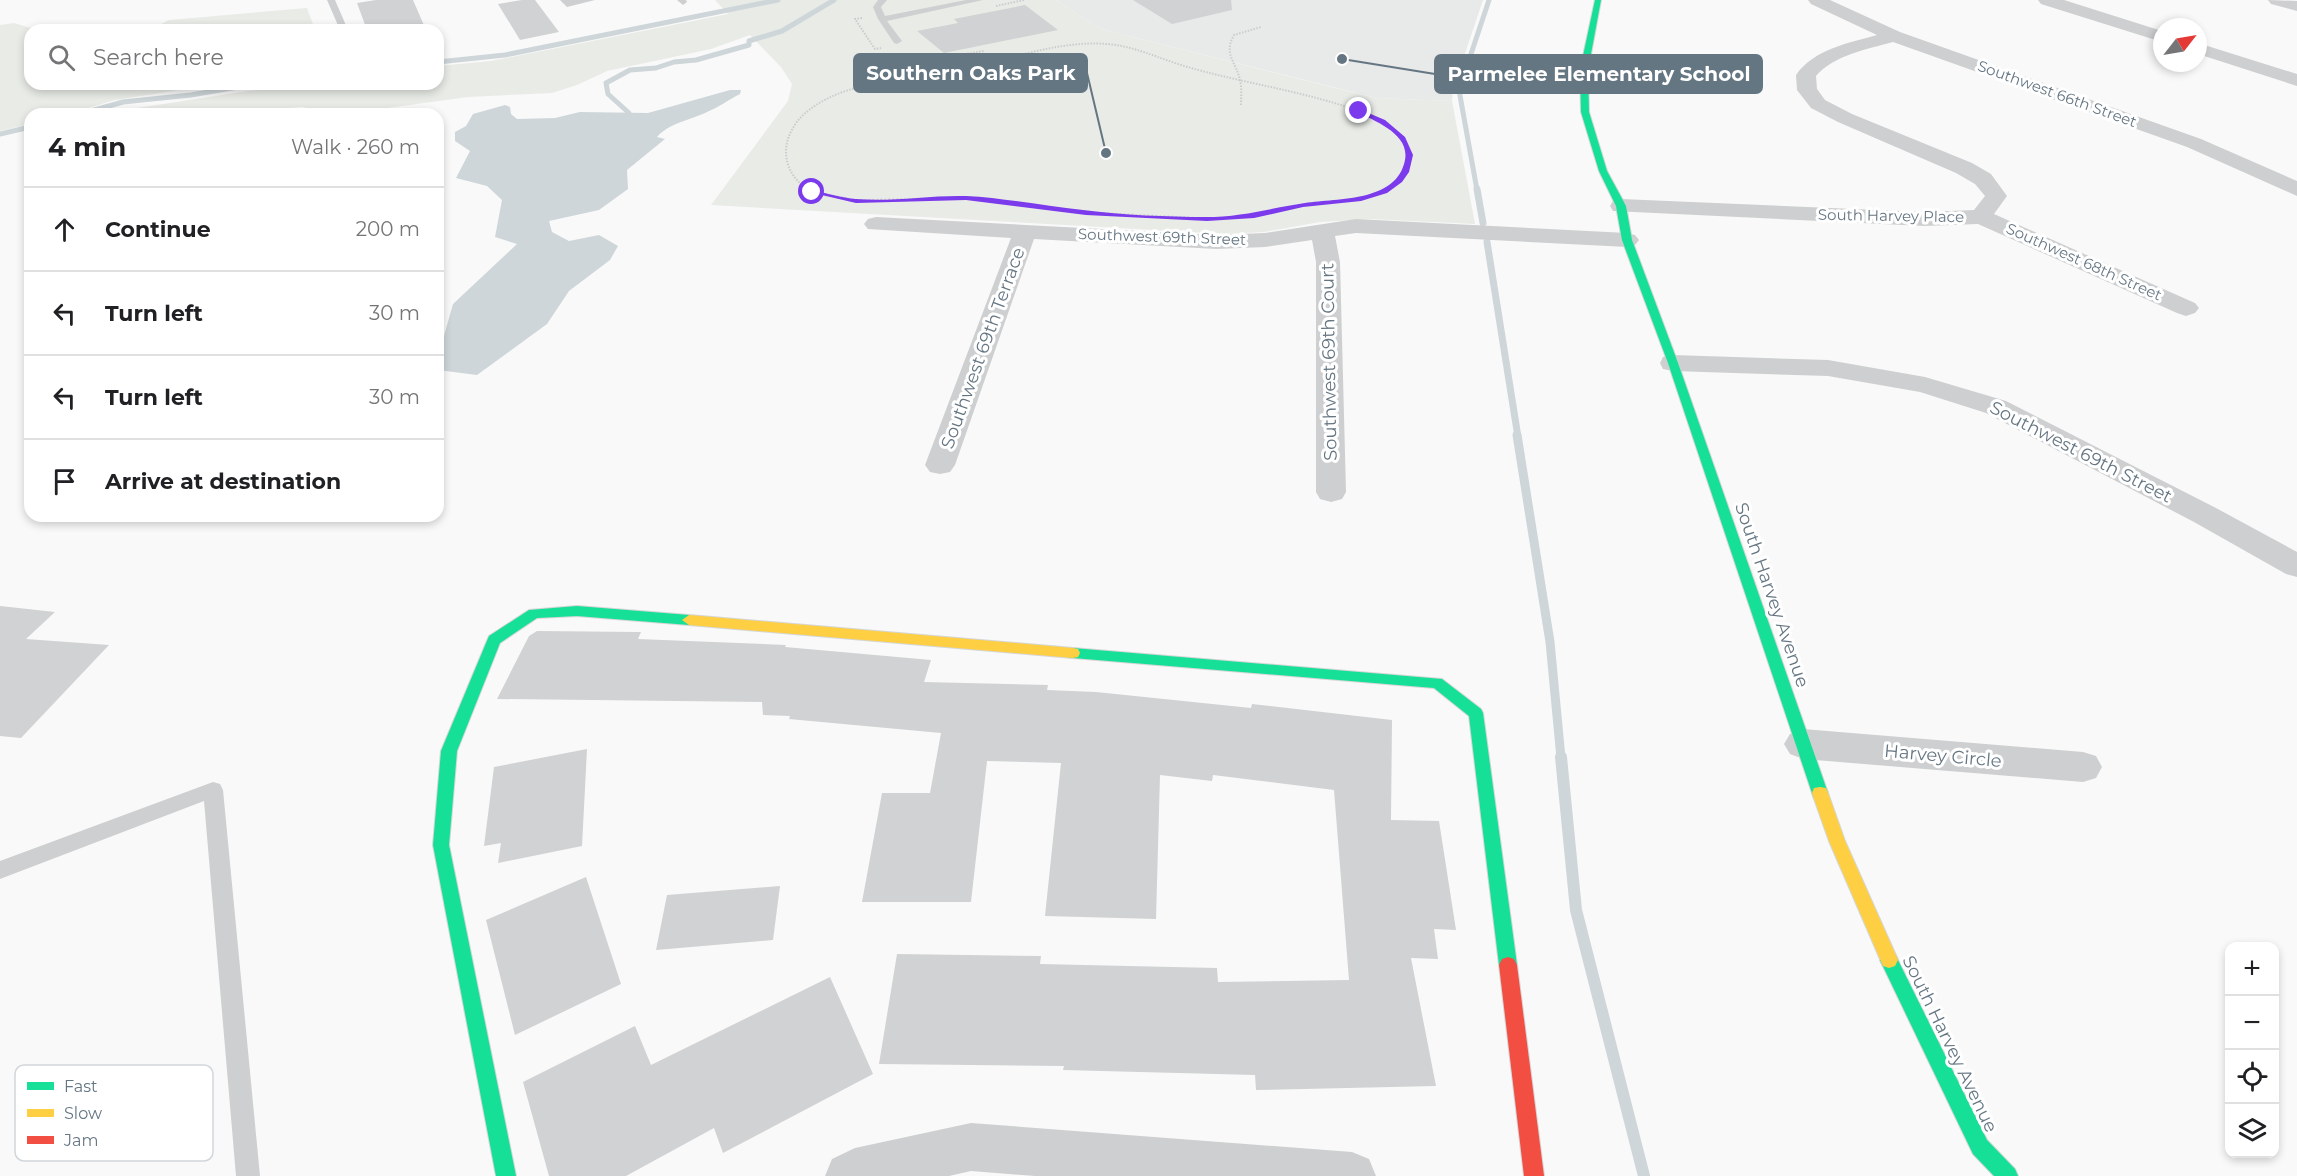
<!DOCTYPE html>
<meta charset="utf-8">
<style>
body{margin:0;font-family:Montserrat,sans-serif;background:#f2f2f2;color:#202124}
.controls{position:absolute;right:18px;bottom:18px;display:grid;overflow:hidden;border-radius:12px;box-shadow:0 3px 9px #0003}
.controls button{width:54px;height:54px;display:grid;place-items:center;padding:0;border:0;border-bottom:2px solid #e0e0e0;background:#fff;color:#202124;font:30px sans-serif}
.compass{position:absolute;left:2153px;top:18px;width:54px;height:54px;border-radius:50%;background:#fff;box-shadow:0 3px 9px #0003;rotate:59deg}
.stop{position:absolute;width:18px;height:18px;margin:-14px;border:4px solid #7c3aed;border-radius:50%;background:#fff}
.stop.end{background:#7c3aed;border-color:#fff;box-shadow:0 2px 6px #0008}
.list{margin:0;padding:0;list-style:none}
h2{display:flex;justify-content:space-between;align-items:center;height:78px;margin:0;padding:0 24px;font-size:26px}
h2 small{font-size:20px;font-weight:400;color:#757577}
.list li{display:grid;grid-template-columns:39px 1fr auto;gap:18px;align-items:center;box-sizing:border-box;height:84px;padding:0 24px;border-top:2px solid #e0e0e0}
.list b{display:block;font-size:22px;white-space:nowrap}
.list em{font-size:20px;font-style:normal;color:#757577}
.icon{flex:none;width:33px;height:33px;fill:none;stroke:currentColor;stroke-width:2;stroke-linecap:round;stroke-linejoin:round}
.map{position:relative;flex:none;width:2297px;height:1176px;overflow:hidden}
.search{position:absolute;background:#fff;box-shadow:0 3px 9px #0003;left:24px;top:24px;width:420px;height:66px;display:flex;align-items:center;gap:15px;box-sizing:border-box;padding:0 21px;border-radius:18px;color:#757577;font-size:22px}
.panel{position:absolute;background:#fff;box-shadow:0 3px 9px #0003;left:24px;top:108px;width:420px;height:414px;border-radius:18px}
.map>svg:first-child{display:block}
</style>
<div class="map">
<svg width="2297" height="1176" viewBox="0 0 2297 1176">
<rect width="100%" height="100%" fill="#f9f9f9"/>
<path fill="#e8e9e9" d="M1056,0h427l-30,89 -1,12 -75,-3 -276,-69z"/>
<path fill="#e8ebe6" d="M715,0h341l45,29 275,69 76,3 23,123 -105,-5 -50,3 -56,10 -40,2 -513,-29 77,-104 4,-17 -11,-17 -31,-32 -39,14 -104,22 -30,14 -25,8 -84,4 -125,17 -41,-7 -97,7h-89l8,-4 124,-19 70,-7h120v-18l53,-5 237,-47z
M307,8l8,22h-165l19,-10z
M14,23l23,7h-7v54h188l-103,16 -47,14h-38v10l-30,7v-106z"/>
<path fill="#ced6d9" d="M730,90h11l-1,4c-12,6 -21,13 -33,18 -16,8 -38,11 -50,25l8,2 -38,31 1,19 -29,21 -50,11 3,11 17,9 30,-6 19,11 -8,14 -41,31 -22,33 -70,51 -39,-5v-13l15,-53 64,-60 -22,-7 7,-37 -15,-14 -31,-8 14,-27 -15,-10v-9l11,-6 7,-12 32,-9 5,2 1,7 6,5 38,-1 25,-6 68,1z"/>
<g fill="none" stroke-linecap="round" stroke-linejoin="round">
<path stroke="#ced6d9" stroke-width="5" d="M438,62l67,-7 273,-55
M629,113l-21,-19 -2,-11 24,-13 26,-2 18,-6 22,-2 53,-15v-4l33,-10 52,-31
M80,114l43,-12 68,-7 65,-11
M0,134l30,-7
M1477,190l-18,-100 30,-90"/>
<path stroke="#ced6d9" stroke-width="7" d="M1477,189l6,34
M1487,242l31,195"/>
<path stroke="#ced6d9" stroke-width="9" d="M1517,435l33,207 11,116"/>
<path stroke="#ced6d9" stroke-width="12" d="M1561,757l15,153 68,266"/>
</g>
<path fill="#d0d2d3" d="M376,0h37l13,30h-59l-10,-27z
M522,0h13l24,32 -39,8 -22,-36z
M1133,0h98l1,10 -60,14z
M1025,5l33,25 -114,23 -27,-22 41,-8 -4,-4z
M0,606l55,6 -29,27 83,6 -88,93 -21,-2z
M537,631l104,1 -3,7 148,6 -1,2 146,13 -7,22 124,3 -1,5 49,2 155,16 1,-4 140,16 -1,100 48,1 17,109 -22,-1 4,30 -27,-1 25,128 -180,4 -1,-15 -192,-5 1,-4 -185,-2 18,-110 144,2 -1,8 177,4 1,14 131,-2 -15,-190 -121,-15 -1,6 -52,-6 -4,144 -111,-3 16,-153 -74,-2 -16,141h-109l20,-109h48l11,-60 -152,-14 1,-3 -27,-1 -1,-13 -265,-3 32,-63z
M587,749l-5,97 -84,17 3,-20 -17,3 10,-79z
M586,877l35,107 -106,51 -29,-115z
M780,886l-7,54 -117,10 11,-55z
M830,977l43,97 -150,79 -9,-25 -88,48h-77l-26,-94 112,-56 16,39z"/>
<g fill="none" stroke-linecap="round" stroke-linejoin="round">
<defs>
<path id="fast" d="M1595,0h6l-13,70 1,42 18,59 19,35 6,34 46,123 150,430 -2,5 -6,1 -6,-1 -2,-5 -144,-430 -46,-123 -6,-34 -17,-35 -18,-59 -1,-42z
M577,606l112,9 7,5 -7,5 -112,-9 -40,2 -37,25 -43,108 -8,94 67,331h-20l-63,-331 8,-94 48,-115 40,-26z
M1073,648l369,31 39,30 2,4 34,252 -3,6 -6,2 -6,-2 -3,-6 -30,-249 -35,-28 -361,-30 -5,-1 -2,-4 2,-4z
M1889,952l6,2 92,186 28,29 3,7h-24l-21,-22 -93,-194 3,-6z"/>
<path id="slow" d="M689,615l384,33 5,1 2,4 -2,4 -5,1 -384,-33 -7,-5z
M1820,787l6,1 2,5 17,48 53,119 -3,6 -6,2 -6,-2 -54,-125 -17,-48 2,-5z"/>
<path id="jam" d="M1508,957l6,2 3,6 27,211h-20l-25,-211 3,-6z"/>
</defs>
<use href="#fast" stroke="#d5d6d7" stroke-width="2"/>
<use href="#slow" stroke="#d5d6d7" stroke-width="2"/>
<use href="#jam" stroke="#d5d6d7" stroke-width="2"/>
<path stroke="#cbcccd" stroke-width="2" stroke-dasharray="1.5 1.5" stroke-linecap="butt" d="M996,6l28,-6
M862,18l-7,1 20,30 6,-1
M906,55l15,21
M911,63l73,-12
M1241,105c0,-8 1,-17 -1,-25 -4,-18 -17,-26 -6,-45l27,-8
M809,190c-22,-13 -30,-39 -16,-62 8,-15 26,-26 42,-33 39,-16 83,-18 124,-26 48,-8 98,-29 148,-25 26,2 49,13 74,21 62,19 128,26 188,50 11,4 31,17 35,28 8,19 2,39 -19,47"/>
<path stroke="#cbcccd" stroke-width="3" stroke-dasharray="2 2" stroke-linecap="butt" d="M806,189l6,3 44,9 110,-3 120,15 121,6 47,-3 49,-11 58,-6 28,-10"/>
<path fill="#cecfd0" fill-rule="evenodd" d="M327,0h8l13,30h-8z
M560,0h35l-28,7z
M677,0h9l1,2 -4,3z
M878,0h9l-6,7 4,9 81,-16h17l-96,21 15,20 -5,3 -3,-1 -16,-24 -5,-12z
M213,782l7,2 3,6 37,386h-24l-32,-375 -204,78v-18z"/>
<path fill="#cecfd0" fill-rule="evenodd" d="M1808,0h22l70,32 301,107 96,42v15l-110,-49 -294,-105c-25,7 -59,13 -77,34l1,13 8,11 27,14 120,49 19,11 16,22 -13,18 201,89 4,5 -4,5 -9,3 -9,-3 -199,-89 -54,2 -311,-15 -3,-5 3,-5 8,-2 303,13 50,-2 11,-14 -10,-12 -19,-11 -118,-51 -27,-14 -14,-18 -1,-15c18,-26 53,-32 81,-40l-66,-31z
M2038,0h26l98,31v11l-121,-38z
M2268,0l29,1v10l-26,-7z
M2198,43l99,31v12l-99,-32z
M876,217l340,18 49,-2 91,-14 271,14 8,2 4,5 -4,5 -8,2 -271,-14 -21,3 5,26 6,230 -4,7 -11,3 -11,-3 -4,-7v-230l-4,-22 -47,7 -49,2 -182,-10 -79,226 -5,7 -10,2 -10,-2 -5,-7 86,-227 -143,-9 -4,-5 4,-5z
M1673,355l155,5 97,17 81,24 210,107 81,44v25l-11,-3 -92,-52 -208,-109 -66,-21 -92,-16 -155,-5 -10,-2 -3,-6 3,-6z
M1803,729l280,23 13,4 6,11 -6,11 -13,4 -280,-23 -13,-5 -6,-10 6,-10z
M971,1123l381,29 17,7 7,17h-341l-64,-5 -22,5h-124l7,-17 23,-11z"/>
<use href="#fast" fill="#16e098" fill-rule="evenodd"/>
<use href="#slow" fill="#ffcf43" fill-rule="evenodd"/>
<use href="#jam" fill="#f24e42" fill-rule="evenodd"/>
</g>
<path fill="#7c3aed" d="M1359,109l26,11 20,17 8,18 -4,17 -7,10 -15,11 -26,8 -58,6 -49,11 -47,3 -121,-6 -120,-15 -110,3 -47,-11 3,-2c14,3 30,8 44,9 37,3 74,-4 110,-3 39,2 78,10 117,14 41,5 83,7 123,7 36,0 65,-9 99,-14 34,-5 92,-1 100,-43 5,-26 -30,-39 -48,-48z"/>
<g text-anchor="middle" stroke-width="6" stroke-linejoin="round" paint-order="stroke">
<g font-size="15" fill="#657683" stroke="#fff">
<text transform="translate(2057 94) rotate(20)" y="5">Southwest 66th Street</text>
<text transform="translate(1891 216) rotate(1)" y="5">South Harvey Place</text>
<text transform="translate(1162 237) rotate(2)" y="5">Southwest 69th Street</text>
<text transform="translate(2084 262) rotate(24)" y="5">Southwest 68th Street</text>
</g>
<g font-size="18" fill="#657683" stroke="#fff">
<text transform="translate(983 348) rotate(-70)" y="6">Southwest 69th Terrace</text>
<text transform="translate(1329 362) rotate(-91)" y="6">Southwest 69th Court</text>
<text transform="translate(2081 452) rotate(27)" y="6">Southwest 69th Street</text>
<text transform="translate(1772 595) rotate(71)" y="6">South Harvey Avenue</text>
<text transform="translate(1943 756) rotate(5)" y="6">Harvey Circle</text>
<text transform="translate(1950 1044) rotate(64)" y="6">South Harvey Avenue</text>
</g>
</g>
<rect x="15" y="1065" width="198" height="96" rx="9" fill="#fff" stroke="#d1d6da" stroke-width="1.5"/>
<rect x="27" y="1082" width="27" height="8" fill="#16e098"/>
<rect x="27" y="1109" width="27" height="8" fill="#ffcf43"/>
<rect x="27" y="1136" width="27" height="8" fill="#f24e42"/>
<g font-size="16" fill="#657683">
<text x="64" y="1092">Fast</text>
<text x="64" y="1119">Slow</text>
<text x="64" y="1146">Jam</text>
</g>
<path fill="none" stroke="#657683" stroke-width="2" d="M1106 153L1087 73M1342 59L1435 74"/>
<g fill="#657683" stroke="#fff" stroke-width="2">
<circle cx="1106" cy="153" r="6"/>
<circle cx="1342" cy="59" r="6"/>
</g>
<g fill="#657683" stroke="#657683" stroke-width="2">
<rect x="854" y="54" width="233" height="38" rx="6"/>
<rect x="1435" y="55" width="327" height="38" rx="6"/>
</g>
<g font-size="20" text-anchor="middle" font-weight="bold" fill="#fff">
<text x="971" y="80">Southern Oaks Park</text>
<text x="1599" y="81">Parmelee Elementary School</text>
</g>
</svg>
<div class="controls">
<button>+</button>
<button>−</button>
<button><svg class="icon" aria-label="locate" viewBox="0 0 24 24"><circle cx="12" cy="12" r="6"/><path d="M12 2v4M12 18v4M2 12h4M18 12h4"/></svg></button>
<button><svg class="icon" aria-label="layers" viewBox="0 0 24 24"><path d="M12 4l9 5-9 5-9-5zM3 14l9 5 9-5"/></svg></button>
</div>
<svg class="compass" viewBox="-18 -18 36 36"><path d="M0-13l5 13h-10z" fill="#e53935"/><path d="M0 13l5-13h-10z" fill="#757577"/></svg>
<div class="stop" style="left:812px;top:192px"></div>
<div class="stop end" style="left:1359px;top:111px"></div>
<div class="search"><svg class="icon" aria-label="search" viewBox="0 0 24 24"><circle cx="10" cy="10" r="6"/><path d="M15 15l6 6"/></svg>Search here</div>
<section class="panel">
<h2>4 min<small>Walk · 260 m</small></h2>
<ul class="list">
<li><svg class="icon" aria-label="ahead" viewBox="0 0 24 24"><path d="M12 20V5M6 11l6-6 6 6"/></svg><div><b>Continue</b></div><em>200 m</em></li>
<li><svg class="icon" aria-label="left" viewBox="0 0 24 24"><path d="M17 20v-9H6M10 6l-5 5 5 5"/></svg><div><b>Turn left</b></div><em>30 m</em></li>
<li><svg class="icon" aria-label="left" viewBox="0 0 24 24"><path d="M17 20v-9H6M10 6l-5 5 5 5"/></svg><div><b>Turn left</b></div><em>30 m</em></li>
<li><svg class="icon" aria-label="arrive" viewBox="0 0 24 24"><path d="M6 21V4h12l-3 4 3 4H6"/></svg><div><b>Arrive at destination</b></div></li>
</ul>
</section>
</div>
